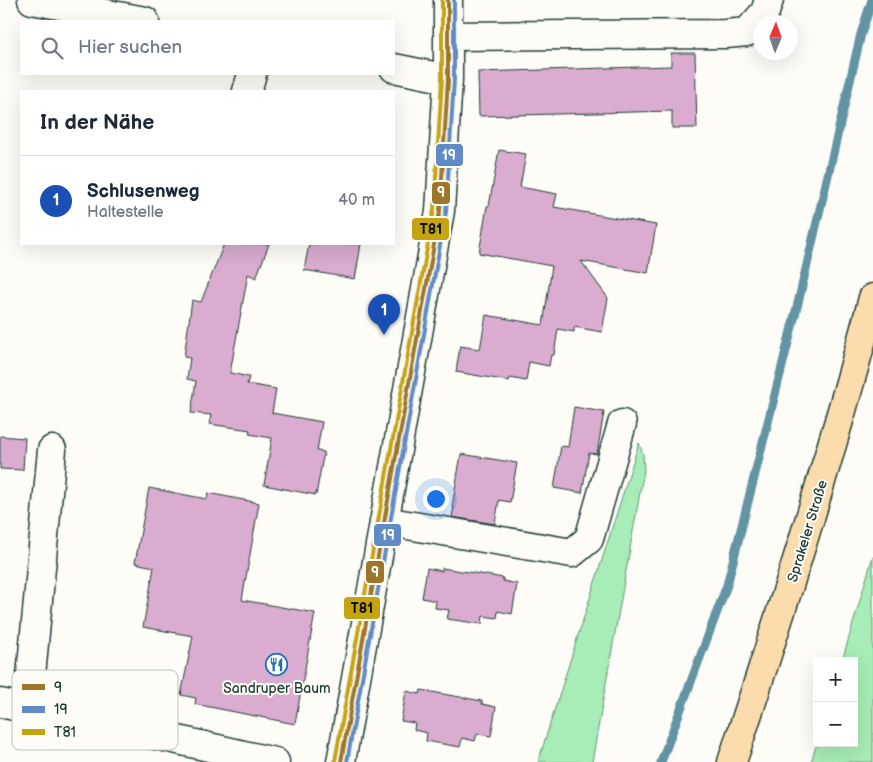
<!DOCTYPE html>
<html lang="de">
<meta charset="utf-8">
<style>
body{margin:0;font-family:"Balsamiq Sans",sans-serif;background:#f2f2f3;color:#1f2937}
.controls{position:absolute;right:15px;bottom:15px;display:grid;overflow:hidden;border-radius:0px;box-shadow:0 5px 20px #0002}
.controls button{width:45px;height:45px;display:grid;place-items:center;padding:0;border:0;border-bottom:1px solid #e0e1e3;background:#fff;color:#1f2937;font:25px sans-serif}
.compass{position:absolute;left:753px;top:15px;width:45px;height:45px;border-radius:50%;background:#fff;box-shadow:0 5px 20px #0002;rotate:2deg}
.you{position:absolute;left:435px;top:498px;width:18px;height:18px;margin:-12px;border:4px solid #fff;border-radius:50%;background:#1a73e8;box-shadow:0 0 0 8px #1a73e833}
.badge{display:grid;place-items:center;width:32px;height:32px;border-radius:50%;background:#1f6fb2;color:#fff;font-size:16px;font-weight:700}
.pin{position:absolute;translate:-50% -41px;filter:drop-shadow(0 1px 2px #0008)}
.pin::after{content:'';position:absolute;top:26px;width:18px;height:15px;background:inherit;clip-path:polygon(0 0,100% 0,50% 100%)}
.list{margin:0;padding:0;list-style:none}
h2{display:flex;justify-content:space-between;align-items:center;height:65px;margin:0;padding:0 20px;font-size:21px}
h2 small{font-size:16px;font-weight:400;color:#747a83}
.list li{display:grid;grid-template-columns:32px 1fr auto;gap:15px;align-items:center;box-sizing:border-box;height:90px;padding:0 20px;border-top:1px solid #e0e1e3}
.list b{display:block;font-size:19px;white-space:nowrap}
.list p{margin:0;font-size:16px;white-space:nowrap;color:#747a83}
.list em{font-size:16px;font-style:normal;color:#747a83}
.icon{flex:none;width:28px;height:28px;fill:none;stroke:currentColor;stroke-width:2;stroke-linecap:round;stroke-linejoin:round}
.map{position:relative;flex:none;width:873px;height:762px;overflow:hidden}
.search{position:absolute;background:#fff;box-shadow:0 5px 20px #0002;left:20px;top:20px;width:375px;height:55px;display:flex;align-items:center;gap:12px;box-sizing:border-box;padding:0 18px;border-radius:0px;color:#747a83;font-size:19px}
.panel{position:absolute;background:#fff;box-shadow:0 5px 20px #0002;left:20px;top:90px;width:375px;height:155px;border-radius:0px}
.map>svg:first-child{display:block}
</style>
<div class="map">
<svg width="873" height="762" viewBox="0 0 873 762">
<rect width="100%" height="100%" fill="#fdfcf7"/>
<filter id="ink" filterUnits="userSpaceOnUse"><feTurbulence type="fractalNoise" baseFrequency=".02" numOctaves="2"/><feDisplacementMap in="SourceGraphic" scale="10" xChannelSelector="R" yChannelSelector="G"/><feConvolveMatrix kernelMatrix="1 2 1 2 8 2 1 2 1" color-interpolation-filters="sRGB"/></filter>
<g filter="url(#ink)">
<path fill="#a8ecb7" stroke="#649476" d="M639,443l4,11 1,16 -52,292h-54z
M873,556v206h-62l6,-19h37v-82h-12z"/>
<g fill="none" stroke-linecap="round" stroke-linejoin="round">
<path stroke="#6294a4" stroke-width="9" d="M661,762l66,-177 71,-282 63,-269 11,-34"/>
</g>
<path fill="#daaccf" stroke="#1f3d34" d="M671,53h24l2,75h-25v-17l-193,5 -1,-44 193,-6z
M499,150l27,4 -6,33 37,7 -3,13 102,18 -8,48 -67,-12 27,37 -6,34 -28,-5v5l-16,-3 -4,26h-3l-2,11 -20,-4 -3,19 -16,-3 -1,3 -53,-9 4,-26 20,3 6,-34 57,10 9,-59 -73,-13 8,-47h2z
M224,244h45l-13,34 -8,-4 -18,99 19,4 -2,7 29,5 -4,24 50,9 -5,29 7,1 -8,43 -52,-10 8,-47 -23,-4 1,-4 -41,-6 2,-9 -20,-2 5,-32 -9,-2 3,-21 -6,-1 8,-57 9,2z
M309,244h52l-6,35 -51,-9z
M574,407l30,5 -7,42 -8,-1 -7,40 -28,-5 7,-42 7,1z
M0,436l25,2 -2,32 -23,-1z
M461,454l56,9 -7,39 -11,-2 -4,24 -43,-7 2,-10h-2z
M149,488l58,11 1,-6 51,10 -17,97 73,13 -20,111 -100,-20 1,-6 -15,-3 12,-59 -50,-9 11,-60 -19,-4z
M427,568l15,3v-3l32,5 29,5v3l14,3 -5,30 -14,-3 -1,7 -14,-2 -1,8 -35,-5 2,-9 -14,-2 1,-7 -14,-3z
M421,690l61,11v3l14,3 -5,29 -14,-2 -2,7 -13,-3 -2,9 -34,-6 1,-8 -13,-3 1,-7 -14,-2 5,-30 14,3z"/>
<g fill="none" stroke-linecap="round" stroke-linejoin="round">
<defs>
<path id="minor" d="M32,0l113,21
M448,36l278,-2 21,-2 18,-20 4,-12
M394,68l54,11
M247,91l5,-17
M384,521l188,32 17,-14 33,-115
M0,703l165,34 110,25
M28,708l24,-258
M341,762l99,-551 8,-132v-79"/>
<path id="major" d="M732,762c51,-154 100,-308 141,-464"/>
</defs>
<use href="#minor" stroke="#1f3d34" stroke-width="31"/>
<use href="#major" stroke="#1f3d34" stroke-width="31"/>
<use href="#minor" stroke="#fdfcf7" stroke-width="28"/>
<use href="#major" stroke="#fcdcac" stroke-width="28"/>
<defs>
<path id="bus-1" d="M341,762l99,-551 8,-132v-79"/>
<path id="bus-2" d="M347,762l99,-550 8,-133v-79"/>
<path id="bus-3" d="M335,761l99,-551 8,-131v-79"/>
</defs>
<use href="#bus-1" stroke="#fdfcf7" stroke-width="8"/>
<use href="#bus-2" stroke="#fdfcf7" stroke-width="8"/>
<use href="#bus-3" stroke="#fdfcf7" stroke-width="8"/>
<use href="#bus-1" stroke="#9d762c" stroke-width="4"/>
<use href="#bus-2" stroke="#608bc4" stroke-width="4"/>
<use href="#bus-3" stroke="#c4a412" stroke-width="4"/>
</g>
</g>
<defs>
<symbol id="restaurant-ring" viewBox="-11 -11 22 22"><circle r="9.5" fill="#fdfcf7" stroke="#1f6fb2" stroke-width="1.5"/><path d="M-5-6h1v4h1v-4h1v4h1v-4h1v5L-1.5 .5V6h-2V.5L-5-1ZM5-6V6H3V1.5H1.5Q1.5-4 5-6Z" fill="#1f6fb2"/></symbol>
</defs>
<g fill-rule="evenodd">
<use href="#restaurant-ring" x="264" y="652" width="25" height="25"/>
</g>
<g text-anchor="middle" stroke-width="4" stroke-linejoin="round" paint-order="stroke">
<g font-size="14" fill="#1f3d34" stroke="#fdfcf7">
<text transform="translate(807 531) rotate(-73)" y="5">Sprakeler Straße</text>
</g>
<g font-size="14" fill="#1f3d34" stroke="#fdfcf7">
<text x="277" y="693">Sandruper Baum</text>
</g>
</g>
<rect x="12" y="670" width="166" height="80" rx="8" fill="#fdfcf7" stroke="#bac3bc" stroke-width="1"/>
<rect x="22" y="684" width="23" height="6" fill="#9d762c"/>
<rect x="22" y="706" width="23" height="7" fill="#608bc4"/>
<rect x="22" y="729" width="23" height="6" fill="#c4a412"/>
<g font-size="14" fill="#1f3d34">
<text x="54" y="692">9</text>
<text x="54" y="714">19</text>
<text x="54" y="737">T81</text>
</g>
<g stroke="#fdfcf7" stroke-width="2">
<rect x="435" y="143" width="29" height="24" rx="5" fill="#608bc4"/>
<rect x="431" y="181" width="20" height="24" rx="5" fill="#9d762c"/>
<rect x="411" y="217" width="39" height="24" rx="5" fill="#c4a412"/>
<rect x="373" y="523" width="29" height="24" rx="5" fill="#608bc4"/>
<rect x="365" y="560" width="20" height="24" rx="5" fill="#9d762c"/>
<rect x="343" y="596" width="38" height="24" rx="5" fill="#c4a412"/>
</g>
<g font-size="14" text-anchor="middle" font-weight="bold" fill="#fff">
<text x="449" y="160">19</text>
<text x="441" y="197">9</text>
<text x="388" y="540">19</text>
<text x="375" y="577">9</text>
</g>
<g font-size="14" text-anchor="middle" font-weight="bold" fill="#111">
<text x="431" y="234">T81</text>
<text x="362" y="613">T81</text>
</g>
</svg>
<div class="controls">
<button>+</button>
<button>−</button>
</div>
<svg class="compass" viewBox="-18 -18 36 36"><path d="M0-13l5 13h-10z" fill="#e53935"/><path d="M0 13l5-13h-10z" fill="#747a83"/></svg>
<div class="you"></div>
<div class="pin badge" style="left:384px;top:335px;background:#1a4fb4">1</div>
<div class="search"><svg class="icon" aria-label="search" viewBox="0 0 24 24"><circle cx="10" cy="10" r="6"/><path d="M15 15l6 6"/></svg>Hier suchen</div>
<section class="panel">
<h2>In der Nähe<small></small></h2>
<ul class="list">
<li><span class="badge" style="background:#1a4fb4">1</span><div><b>Schlusenweg</b><p>Haltestelle</p></div><em>40 m</em></li>
</ul>
</section>
</div>
